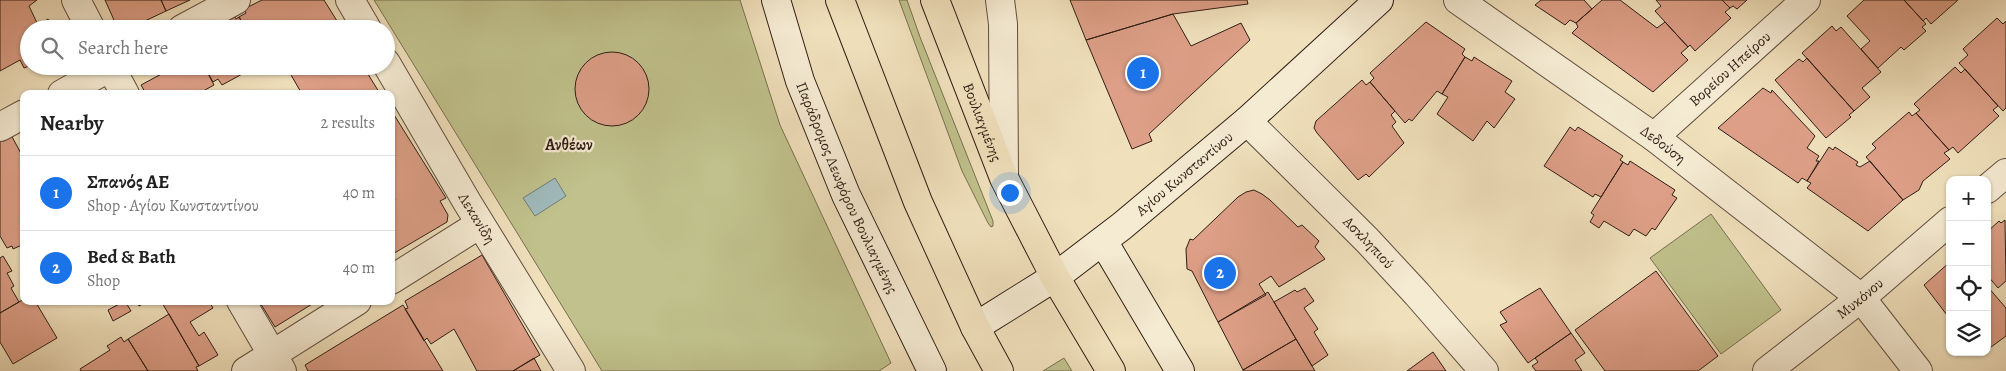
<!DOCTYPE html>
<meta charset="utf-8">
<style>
body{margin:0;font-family:Alegreya,serif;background:#f2f2f2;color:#222}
.controls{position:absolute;right:15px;bottom:15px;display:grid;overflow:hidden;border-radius:10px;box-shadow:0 1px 4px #0004}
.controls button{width:45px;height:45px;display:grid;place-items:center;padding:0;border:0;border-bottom:1px solid #e0e0e0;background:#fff;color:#222;font:25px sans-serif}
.you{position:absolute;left:1009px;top:192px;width:18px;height:18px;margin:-12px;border:4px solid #fff;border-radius:50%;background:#1a73e8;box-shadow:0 0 0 8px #1a73e833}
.badge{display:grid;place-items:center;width:32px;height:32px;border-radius:50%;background:#1a73e8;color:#fff;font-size:16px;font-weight:700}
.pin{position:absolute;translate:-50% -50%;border:2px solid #fff;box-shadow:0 1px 5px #0006}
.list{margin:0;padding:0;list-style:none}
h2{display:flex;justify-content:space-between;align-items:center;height:65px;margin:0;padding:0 20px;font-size:21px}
h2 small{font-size:16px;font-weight:400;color:#767676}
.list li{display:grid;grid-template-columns:32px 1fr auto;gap:15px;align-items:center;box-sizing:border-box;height:75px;padding:0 20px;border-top:1px solid #e0e0e0}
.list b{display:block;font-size:19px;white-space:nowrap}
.list p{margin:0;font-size:16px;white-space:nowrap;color:#767676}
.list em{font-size:16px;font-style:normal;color:#767676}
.icon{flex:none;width:28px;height:28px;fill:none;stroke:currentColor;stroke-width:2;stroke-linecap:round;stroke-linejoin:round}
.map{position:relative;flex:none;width:2006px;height:371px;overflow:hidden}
.search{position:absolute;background:#fff;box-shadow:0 1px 4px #0004;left:20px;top:20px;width:375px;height:55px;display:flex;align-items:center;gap:12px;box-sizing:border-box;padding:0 18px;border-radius:28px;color:#767676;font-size:19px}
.panel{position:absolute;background:#fff;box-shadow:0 1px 4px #0004;left:20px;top:90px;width:375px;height:215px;border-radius:10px}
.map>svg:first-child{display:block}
</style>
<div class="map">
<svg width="2006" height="371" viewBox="0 0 2006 371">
<rect width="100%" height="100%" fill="#f0e0bc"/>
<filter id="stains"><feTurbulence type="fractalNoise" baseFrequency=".004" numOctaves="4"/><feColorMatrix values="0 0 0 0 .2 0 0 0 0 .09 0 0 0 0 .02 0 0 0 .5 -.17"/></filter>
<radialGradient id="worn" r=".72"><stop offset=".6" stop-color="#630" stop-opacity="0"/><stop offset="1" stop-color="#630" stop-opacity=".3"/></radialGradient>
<path fill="#c0c18c" stroke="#787050" d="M374,0h366l40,125 111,238 -12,8h-277z
M899,0h8l13,37 73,184v5l-2,1 -3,-4 -26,-52z
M1711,214l70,96 -60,44 -71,-96z
M1064,358l8,13h-29z"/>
<path fill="#9fbabb" stroke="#737c79" d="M555,178l11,18 -31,20 -12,-18z"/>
<path fill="#dd9f87" stroke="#311e15" d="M0,0h37l-8,6 9,19 10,-6 4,10h-23v37l-5,2 -4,-8 -20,11z
M105,0h56l5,11 -38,18h-10z
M161,0h29l-24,11z
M262,0h62l18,29h-96l-7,-12 7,-4 -2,-4z
M1070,0h177l1,4 -75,10 -87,26z
M1541,0h43l8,9 -16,14 -6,-3 -5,5 -30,-20z
M1602,0h18l37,28 8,-6 23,25 -7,6 7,7 -35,32 -81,-59 6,-6 -2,-4z
M1656,0h66l8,8 -5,4 6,6 -36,33 -5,-6 -2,2 -33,-36 6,-5z
M1722,0h25l-10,9 -4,-3 -3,2z
M1864,0h40l22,24 -4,3 4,4 -22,19 -3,-3 -23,21 -17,-19 9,-8 -23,-25z
M1904,0h54l-27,24 -5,-6 -3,3z
M1173,14l18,32 50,-23 9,17 -101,94 3,7 -20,8 -46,-109z
M234,15l2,4 3,-2 7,12h-37z
M1997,18l6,6 3,-3v87l-3,3 -44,-48 9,-8 -5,-6z
M1426,22l39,27 -3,5 3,3 -23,37 -5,-3 -25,30 -3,-2 -4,4 -35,-41 4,-4 -4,-5z
M1832,26l4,5 5,-4 40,45 -19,16 8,9 -16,14 -52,-58z
M575 89a37 37 0 1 1 74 0a37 37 0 1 1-74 0Z
M1465,57l7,4 2,-4 38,24 -7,11 10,7 -21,29 -7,-7 -14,20 -36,-27 11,-17 -6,-3z
M1807,58l47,53 -5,4 2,2 -25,21 -51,-58 24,-21 4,3z
M164,66h40l10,19 -9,5 1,2 -3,2h-57l-5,-9 26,-14z
M204,66h53l-35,19 -4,-6 -5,3z
M291,66h72l16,26 -4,2h-73l-15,-26z
M1955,67l6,6 4,-4 33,37 -5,4 6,6 -41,37 -5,-6 -4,3 -33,-37 4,-3 -6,-6z
M1362,80l4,5 4,-3 25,29 -4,4 5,7 -4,4 12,17 -35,34 -3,-3 -8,6 -41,-47 -3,-5 2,-7z
M1763,88l8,5 1,-3 43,46 -8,12 12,8 -3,5h3l-12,20 -5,-3 -4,5 -80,-55z
M391,110l55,88 -6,3 8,14 -1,7 -56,33v-53l4,-2 -4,-7z
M1909,112l3,4 4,-3 33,37 -5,3 6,6 -27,22 -4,9 -16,10 -37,-43 10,-9 -4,-4z
M1570,127l5,4 3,-4 45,29 -3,4 3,2 -22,35 -6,-3 -2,3 -49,-31z
M0,131l10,2 14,26v85l-11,5 -1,-3 -5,2 -7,-12z
M1829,147l4,3 2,-3 23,15 -2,3 4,2 10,-6 33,39 -35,31 -61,-43 4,-5 -4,-2z
M1630,161l45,29 -3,5 5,3 -22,32 -3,-2 -6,8 -12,-7 -5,7 -25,-15 -5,7 -9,-6 4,-7 -3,-2 32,-51 5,3z
M1254,190l8,4 8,6 28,27 4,-2 17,16 -4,6 10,12 -46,28 -8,-11 -12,8 7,11 -48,27 -26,-51 -5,-2 -1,-20 4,-10 3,1 45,-43 8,-5z
M2005,220l1,61 -8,7 -11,-13v-43l12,-11 2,2z
M482,255l58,100 -27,16h-36l-23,-42 -23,15 -4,-6 -3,3 -19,-32 3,-1 -3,-7z
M3,256l9,15 -5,2 7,13 -3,2 8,14 -19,11v-55z
M1950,262v57l-26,-34z
M1656,271l62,85 -20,15h-93l-30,-41z
M1987,286l19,22v28l-19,14z
M1305,288l9,13 -10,7 14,21 -4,3 14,23 -16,11 -38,-64 21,-12 2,2z
M1540,288l31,45 -43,30 -28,-38 7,-3 -7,-10z
M1268,292l28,47 -53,31 -25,-48z
M24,299v2h11l22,37 -44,26 -13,-22v-29z
M125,301l6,10 -18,10 -5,-11z
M129,301h19l-9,5 -2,-4 -6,3z
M161,301h48l4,7 -23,14 9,14 5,-4 14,23 -19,11z
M259,301h58l-42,26z
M403,305l40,66h-135l-3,-6z
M169,314l30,52 -3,1 2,4h-50l-20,-32z
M1571,333l14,20 -10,7 7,11h-46l-4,-5 6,-4 -3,-4z
M121,337l3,5 4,-3 20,32h-67l-1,-2 30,-19 -3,-4z
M1296,339l19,32h-72v-1z
M1433,352l13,19h-39z
M534,358l7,13h-28z"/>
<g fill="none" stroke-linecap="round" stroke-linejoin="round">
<defs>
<g id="street">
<path d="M76,0l15,29"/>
<path d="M350,0l17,29"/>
<path d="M1000,0l3,24 1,152"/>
<path id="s1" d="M1458,0l196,137 207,161 57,73"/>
<path d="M182,29l54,-29"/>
<path id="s2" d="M386,63l81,139 104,169"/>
<path d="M110,66l15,28"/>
<path d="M62,94l50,-28"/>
<path id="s3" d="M1247,121l120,119 50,54 67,77"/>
<path d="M0,127l24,-13"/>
<path id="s4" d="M1654,137l152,-137"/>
<path d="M1987,189l19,-16"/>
<path d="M391,280l89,-56"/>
<path d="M241,301l41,70"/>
<path d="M246,371l111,-70"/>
<path id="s5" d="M1767,371l94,-73 89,-77"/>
</g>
<g id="secondary">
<path id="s6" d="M776,0l24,81 46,114 86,176"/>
<path d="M1103,241l77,130"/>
<path id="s7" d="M975,327l80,-50 67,-51 125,-105 132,-121"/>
</g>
<g id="primary">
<path d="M840,0l78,202 57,125 24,44"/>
<path id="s8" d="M935,0l69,178 51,99 56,94"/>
</g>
</defs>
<use href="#street" stroke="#614e3f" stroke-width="30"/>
<use href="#secondary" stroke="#311e15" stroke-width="30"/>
<use href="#primary" stroke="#311e15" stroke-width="30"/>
<use href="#street" stroke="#f5ebd3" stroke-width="28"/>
<use href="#secondary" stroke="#f5ebd3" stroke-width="28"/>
<use href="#primary" stroke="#f0e0bc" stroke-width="28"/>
</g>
<g text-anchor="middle" stroke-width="4.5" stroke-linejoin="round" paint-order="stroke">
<g font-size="15" fill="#311e15" stroke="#f5ebd3">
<text dy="5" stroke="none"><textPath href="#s4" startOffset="102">Βορείου Ηπείρου</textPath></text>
<text dy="5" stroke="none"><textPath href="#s8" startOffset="131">Βουλιαγμένης</textPath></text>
<text dy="5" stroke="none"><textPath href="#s1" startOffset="251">Δεδούση</textPath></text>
<text dy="5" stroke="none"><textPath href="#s7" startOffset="260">Αγίου Κωνσταντίνου</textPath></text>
<text dy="5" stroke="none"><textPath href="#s6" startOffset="201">Παράδρομος Λεωφόρου Βουλιαγμένης</textPath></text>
<text dy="5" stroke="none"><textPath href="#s2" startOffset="180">Λεκανίδη</textPath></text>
<text dy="5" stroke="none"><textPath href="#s3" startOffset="172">Ασκληπιού</textPath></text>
<text dy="5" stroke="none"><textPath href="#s5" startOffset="118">Μυκόνου</textPath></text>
</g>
<g font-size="16" font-weight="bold" fill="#311e15" stroke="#f5ebd3">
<text x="569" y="150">Ανθέων</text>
</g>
</g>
<rect width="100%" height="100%" filter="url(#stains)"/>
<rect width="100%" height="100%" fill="url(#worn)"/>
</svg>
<div class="controls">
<button>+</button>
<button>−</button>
<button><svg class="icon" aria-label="locate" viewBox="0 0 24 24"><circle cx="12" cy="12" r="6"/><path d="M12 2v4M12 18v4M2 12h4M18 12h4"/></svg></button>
<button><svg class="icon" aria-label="layers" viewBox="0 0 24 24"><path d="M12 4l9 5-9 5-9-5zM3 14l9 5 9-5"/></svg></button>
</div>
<div class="you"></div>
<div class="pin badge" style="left:1143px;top:73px">1</div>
<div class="pin badge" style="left:1220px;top:273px">2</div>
<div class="search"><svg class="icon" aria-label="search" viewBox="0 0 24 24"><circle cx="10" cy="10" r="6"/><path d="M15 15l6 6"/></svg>Search here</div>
<section class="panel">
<h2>Nearby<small>2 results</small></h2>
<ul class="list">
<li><span class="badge">1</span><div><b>Σπανός ΑΕ</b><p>Shop · Αγίου Κωνσταντίνου</p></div><em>40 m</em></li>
<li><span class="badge">2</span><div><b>Bed &amp; Bath</b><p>Shop</p></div><em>40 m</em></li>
</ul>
</section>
</div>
